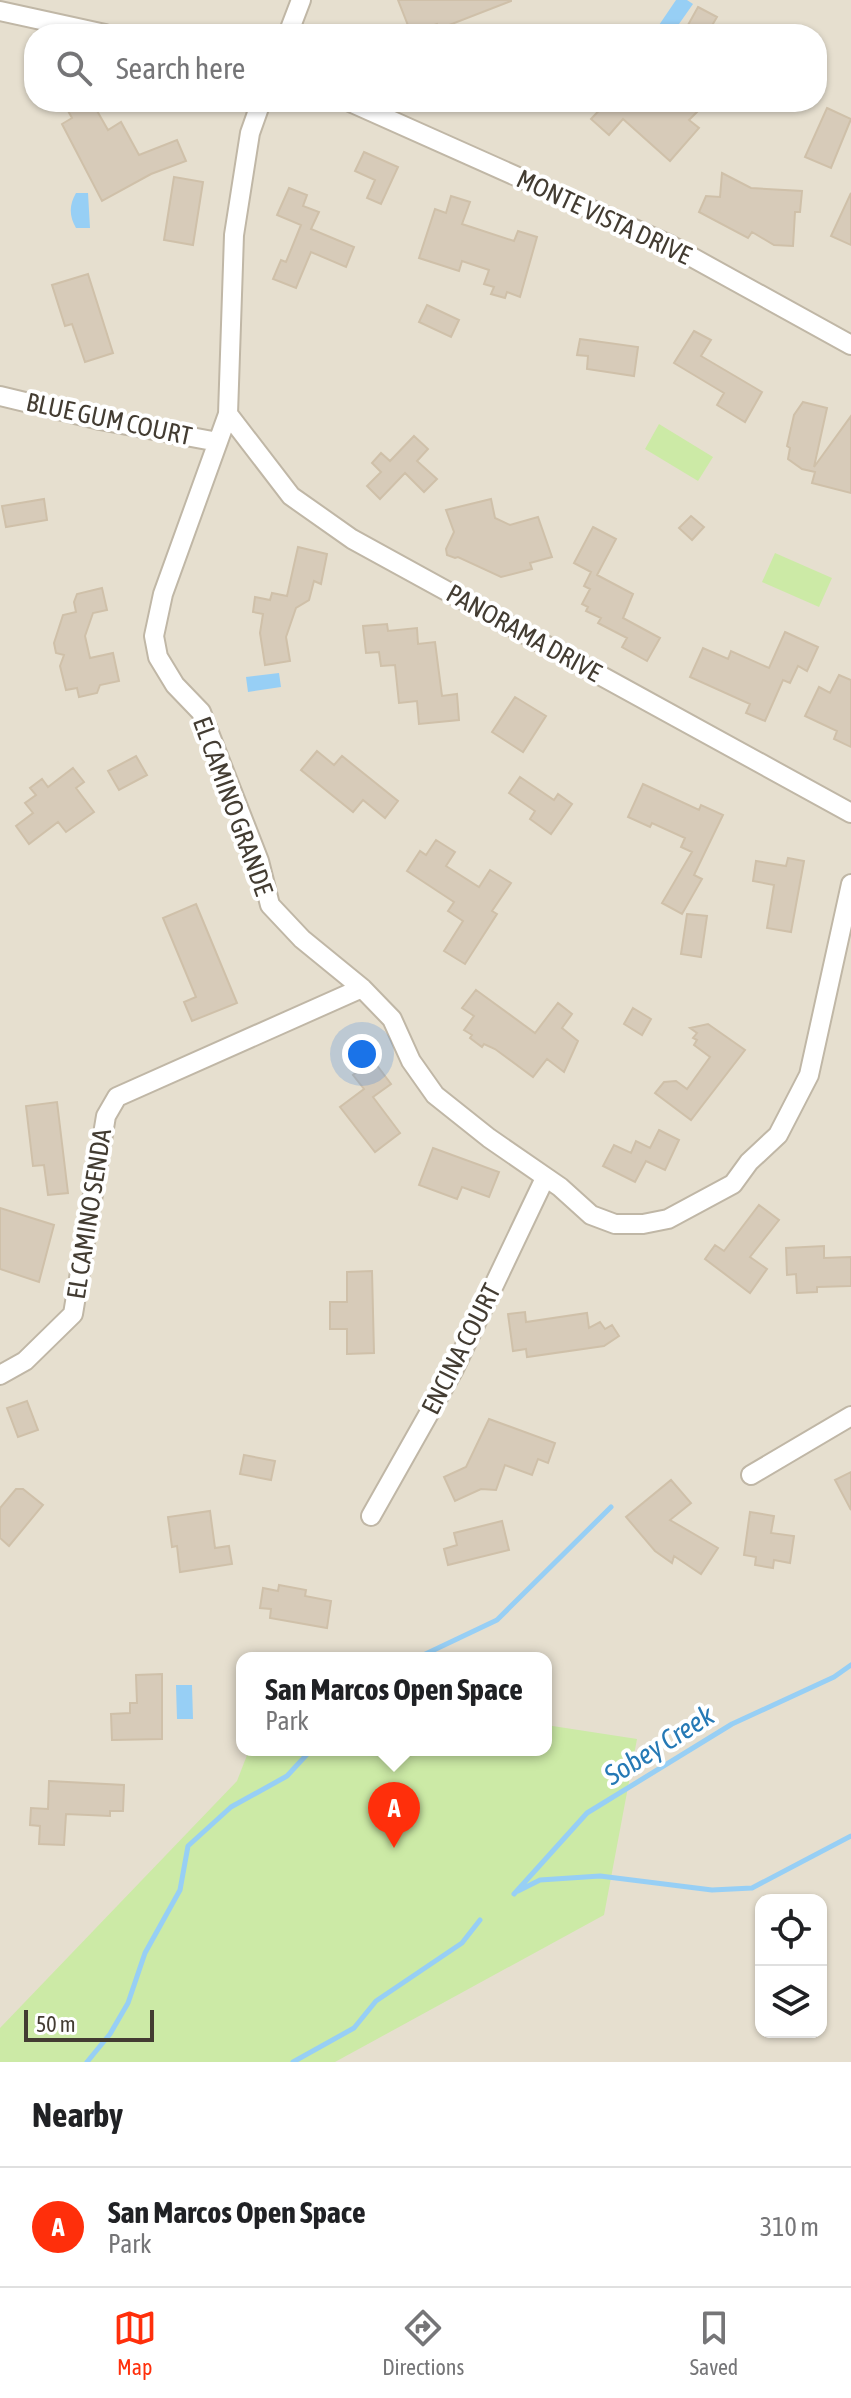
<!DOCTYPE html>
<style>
body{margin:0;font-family:"Asap Condensed",sans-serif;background:#f6f6f6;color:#202124}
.controls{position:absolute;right:24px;bottom:24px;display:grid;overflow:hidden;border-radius:16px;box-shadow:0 2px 6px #0004}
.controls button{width:72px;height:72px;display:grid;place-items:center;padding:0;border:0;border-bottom:2px solid #e0e0e0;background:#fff;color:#202124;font:40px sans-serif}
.scale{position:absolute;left:24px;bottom:20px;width:130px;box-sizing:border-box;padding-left:8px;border:4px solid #433c32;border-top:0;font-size:22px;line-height:28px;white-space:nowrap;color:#433c32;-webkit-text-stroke:6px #fff;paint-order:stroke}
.you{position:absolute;left:362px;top:1054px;width:28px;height:28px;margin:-20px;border:6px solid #fff;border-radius:50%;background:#1a73e8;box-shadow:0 0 0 12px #1a73e833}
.badge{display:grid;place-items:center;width:52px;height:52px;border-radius:50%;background:#ff2f0b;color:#fff;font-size:26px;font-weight:700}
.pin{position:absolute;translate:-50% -66px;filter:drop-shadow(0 2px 4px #0008)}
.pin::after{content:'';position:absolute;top:42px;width:28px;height:24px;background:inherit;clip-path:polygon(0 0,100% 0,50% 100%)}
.popup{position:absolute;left:236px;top:1652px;width:316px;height:104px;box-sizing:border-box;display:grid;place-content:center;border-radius:16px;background:#fff;filter:drop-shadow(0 2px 6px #0005);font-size:26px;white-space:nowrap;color:#757577}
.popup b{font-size:30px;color:#202124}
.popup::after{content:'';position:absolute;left:50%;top:100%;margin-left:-16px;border:16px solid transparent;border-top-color:#fff}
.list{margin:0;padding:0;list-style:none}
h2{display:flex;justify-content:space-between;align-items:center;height:104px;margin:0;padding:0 32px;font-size:34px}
h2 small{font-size:26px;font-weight:400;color:#757577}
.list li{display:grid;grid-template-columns:52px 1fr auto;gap:24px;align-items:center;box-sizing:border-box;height:120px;padding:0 32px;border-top:2px solid #e0e0e0}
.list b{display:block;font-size:30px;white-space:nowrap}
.list p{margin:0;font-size:26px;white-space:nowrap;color:#757577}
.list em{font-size:26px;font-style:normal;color:#757577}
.icon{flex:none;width:44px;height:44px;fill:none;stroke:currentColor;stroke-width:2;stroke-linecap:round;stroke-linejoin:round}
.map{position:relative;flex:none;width:851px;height:2062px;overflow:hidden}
.search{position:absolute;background:#fff;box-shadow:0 2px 6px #0004;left:24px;right:24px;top:24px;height:88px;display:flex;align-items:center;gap:20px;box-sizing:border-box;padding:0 28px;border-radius:32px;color:#757577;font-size:30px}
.sheet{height:224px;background:#fff}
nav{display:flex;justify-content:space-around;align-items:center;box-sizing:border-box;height:112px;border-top:2px solid #e0e0e0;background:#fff;font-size:22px;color:#757577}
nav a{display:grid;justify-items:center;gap:4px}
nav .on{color:#ff2f0b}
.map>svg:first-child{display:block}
</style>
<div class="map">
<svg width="851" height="2062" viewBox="0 0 851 2062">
<rect width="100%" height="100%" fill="#f2ede1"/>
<path fill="#e6dfcf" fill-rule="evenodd" d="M0,0h851v2062h-851zM34,34h783v68h-783zM242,1658h304v92h-304zM761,1900h60v132h-60z"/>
<path fill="#cceaa6" d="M659,424l54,33 -15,24 -53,-32z
M775,553l57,25 -13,29 -57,-25z
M546,1725l91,14 -33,176 -269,147h-335v-34l237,-247 12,-31h297z"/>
<path fill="#97cff5" d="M676,0h11l6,4 -21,30h-7l-8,-6z
M76,193h12l2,35h-14c-7,-12 -7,-23 0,-35z
M279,673l2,14 -33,5 -2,-15z
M176,1685h16l1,34h-16z"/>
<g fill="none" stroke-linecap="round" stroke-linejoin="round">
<path stroke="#97cff5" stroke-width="5" d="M417,1658l80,-38 114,-113
M518,1891l22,-11 60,-4 112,14 40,-2 99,-52
M514,1894l73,-81 145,-89 102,-47 17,-12
M87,2062l23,-28 18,-31 17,-50 35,-63 8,-44 43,-39 56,-31 24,-26
M293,2062l61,-34 22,-27 86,-58 18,-23"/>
</g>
<path fill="#d7cbb9" stroke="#cfc0a9" stroke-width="2" d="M398,0h113v1l-72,28 -2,-5 -26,9z
M698,7l19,10 -10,17h-24z
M63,102h29l16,28 13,-8 18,33 38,-15 9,21 -35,13 -49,27 -40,-77 10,-6z
M607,102h85l8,7 -11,11 10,8 -29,33 -47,-42 -14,16 -18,-16z
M827,108l24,11 -20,49 -26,-11z
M364,152l34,15 -17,37 -14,-6 8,-18 -20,-9z
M722,173l29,15 51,3 -2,21h-5l-2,34 -19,-1 -22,-13 -4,6 -49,-26 7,-16 14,1z
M174,177l29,5 -10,63 -29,-5z
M289,188l18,7 -4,11 16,6 -8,17 43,18 -8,20 -35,-15 -15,36 -23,-9 8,-19 5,2 15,-37 -24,-10z
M851,193v52l-20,-9z
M451,196l19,6 -8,22 52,17 4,-10 19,6 -17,60 -13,-5 -2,6 -14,-4 3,-7 -10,-3 5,-14 -27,-9 -3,10 -40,-13 16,-49 11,4z
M88,274l25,79 -28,9 -13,-38 -7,2 -13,-41z
M427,305l32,15 -8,17 -32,-15z
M694,331l17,9 -10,16 61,36 -17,30 -28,-17 7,-12 -50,-30z
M580,339l58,8 -4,29 -47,-7 1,-13 -11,-1z
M803,402l24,6 -13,59 37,-51v77l-39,-10 3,-11 -13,-3 -14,-10 2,-11 -3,-2 7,-31z
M414,436l14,13 -11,12 20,18 -13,13 -19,-19 -25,26 -13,-13 14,-14 -9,-9 9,-10 9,8z
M44,499l3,21 -41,7 -4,-21z
M491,499l4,19 15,7 28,-8 14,40 -22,6 2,6 -31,8 -43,-20 -3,1 -8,-3 -1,-6 8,-17 -8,-22z
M691,516l13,11 -12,13 -13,-12z
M593,527l23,12 -19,36 36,19 -10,24 37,20 -13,23 -25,-14 5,-9 -29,-15 3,-5 -15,-7 2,-4 -6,-3 8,-15 -6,-3 7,-14 -17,-9z
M298,547l29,7 -6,30 -7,-3 -5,19 -13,8 -10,29 4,24 -25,4 -5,-32 3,-19 -10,-2 2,-15 15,3 2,-7 15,3z
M102,588l5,22 -14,3 -8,23 5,22 23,-5 6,28 -19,4 -3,8 -18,4 -2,-9 -11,2 -6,-24 4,-11 -8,-2 -2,-10 9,-28 13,-3 -2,-10 3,-8z
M387,624l1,7 29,-3 1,16 17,-2 7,54 15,-2 2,26 -40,4 -2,-23 -18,2 -4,-38 -14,1 -2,-14 -13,1 -3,-27z
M785,632l33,15 -11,24 -9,-5 -8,17 -7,-3 -18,41 -19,-8 4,-9 -60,-27 13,-29 25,11 3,-8 38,17z
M839,675l12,5v67l-17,-8 3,-8 -32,-15 14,-29 11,6z
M515,697l31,19 -23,36 -31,-20z
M317,751l17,14 8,-9 56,45 -13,17 -22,-18 -10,12 -52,-42z
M136,756l11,19 -28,15 -11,-19z
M73,768l11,14 -8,6 18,24 -28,20 -8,-10 -29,22 -13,-18 17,-13 -8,-10 11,-8 -6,-7 12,-9 6,8z
M520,777l34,23 4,-6 14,10 -21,30 -21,-15 5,-8 -26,-18z
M643,784l56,26 2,-5 22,10 -29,60 8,4 -20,35 -20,-11 30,-51 -11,-5 4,-9 -33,-15 -2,4 -22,-10z
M436,840l19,12 -9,14 33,21 11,-17 21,13 -19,28 5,3 -32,50 -21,-13 19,-30 -15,-10 6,-9 -47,-31 13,-20 6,4z
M788,858l16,3 -13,71 -24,-4 7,-43 -21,-4 3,-20 30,5z
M196,904l41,99 -45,18 -8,-19 12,-5 -33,-79z
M687,914l20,2 -6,41 -20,-3z
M476,990l59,43 23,-30 14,11 -10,14 16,13 -14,31 -17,-13 -14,18 -38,-28 -11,-5 -2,3 -12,-9 2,-3 -8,-5 10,-14 -12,-8z
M633,1008l18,11 -9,16 -18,-11z
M708,1024l37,26 -54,70 -36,-27 9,-11 12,-1 11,8 23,-32 -16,-12 3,-5 -4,-2 4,-5 -7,-5z
M373,1060l18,24 -18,13 27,36 -25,19 -35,-45 24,-18 -11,-14z
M57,1102l11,91 -20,2 -4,-30 -11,1 -7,-60z
M659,1130l20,10 -14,30 -19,-9 -11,21 -32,-16 11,-21 17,8 5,-12 14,7z
M433,1148l66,24 -10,25 -27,-10 -5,12 -38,-14z
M759,1205l20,15 -29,37 17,12 -17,24 -45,-34 10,-14 9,6z
M0,1208l54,17 -15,57 -39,-13z
M824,1246v12l27,-1v29l-34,1v5l-20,1 -1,-19 -9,1 -1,-27z
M372,1271l2,82 -27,1v-25h-17v-27h17v-30z
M525,1312l1,10 61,-9 2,15 11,-6 5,7 7,-4 7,11 -15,10 -77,11 -1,-8 -13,2 -5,-37z
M27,1401l11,29 -20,7 -11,-29z
M489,1419l66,24 -7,20 -10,-4 -6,16 -27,-10 -9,25 -15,-1 -26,12 -11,-24 22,-10z
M244,1455l31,6 -4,19 -31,-6z
M851,1472v38l-16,-30z
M671,1480l20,23 -21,17 48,28 -17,26 -27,-18 -2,7 -17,-12 -29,-34z
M16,1489h7l20,16 -34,41 -9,-8v-30z
M210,1511l5,37 14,-2 3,18 -52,8 -3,-26 -5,1 -4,-30z
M750,1512l24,4 -3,17 23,3 -4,27 -16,-3 -1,8 -18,-3 1,-8 -12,-2z
M502,1521l7,29 -61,15 -4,-16 13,-4 -3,-12z
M279,1585l27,5 -1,6 26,5 -4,27 -57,-10 1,-9 -11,-1 3,-20 15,3z
M162,1674v65l-50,1 -1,-26 19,-1v-10h7l-1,-28z
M49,1781l75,4 -1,26h-13v5l-44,-2 -2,31 -25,-1 1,-18 -10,-1 1,-17 17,1z"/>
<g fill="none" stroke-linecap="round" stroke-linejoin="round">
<defs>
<path id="street" d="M0,11l105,23
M288,34l13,-34
M261,102l-11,31 -16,102 -6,179 -65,180 -9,42 4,21 17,28 26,27 58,149 11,44 32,34 60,49 30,31 19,42 24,34 54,43 71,49 31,28 24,9h28l25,-5 65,-35 16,-22 29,-27 31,-60 42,-191
M350,102l318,142 183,101
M0,396l100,24 118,22
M228,414l63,82 61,43 499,274
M0,1375l25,-14 48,-47 33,-198 11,-19 245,-109
M751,1475l100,-59
M371,1516l83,-147 91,-191"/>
</defs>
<use href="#street" stroke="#c0b7a6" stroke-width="22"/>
<use href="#street" stroke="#fff" stroke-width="18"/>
</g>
<g text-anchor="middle" stroke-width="8" stroke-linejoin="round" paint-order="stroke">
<g font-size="26" fill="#433c32" stroke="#fff">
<text transform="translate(604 217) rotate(25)" y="9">MONTE VISTA DRIVE</text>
<text transform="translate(109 419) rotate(12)" y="9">BLUE GUM COURT</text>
<text transform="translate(524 633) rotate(29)" y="9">PANORAMA DRIVE</text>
<text transform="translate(233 806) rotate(70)" y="9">EL CAMINO GRANDE</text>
<text transform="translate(89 1214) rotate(-81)" y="9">EL CAMINO SENDA</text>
<text transform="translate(461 1349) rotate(-63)" y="9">ENCINA COURT</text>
</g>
<g font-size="28" font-style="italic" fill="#2579b5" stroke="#fff">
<text transform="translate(659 1745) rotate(-32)" y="10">Sobey Creek</text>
</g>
</g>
</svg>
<div class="controls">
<button><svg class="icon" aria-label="locate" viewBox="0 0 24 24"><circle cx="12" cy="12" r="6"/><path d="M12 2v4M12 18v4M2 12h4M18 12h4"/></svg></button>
<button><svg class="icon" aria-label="layers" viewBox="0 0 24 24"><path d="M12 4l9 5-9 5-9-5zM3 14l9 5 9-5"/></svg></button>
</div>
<div class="scale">50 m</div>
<div class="you"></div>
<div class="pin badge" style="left:394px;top:1848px">A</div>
<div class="popup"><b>San Marcos Open Space</b>Park</div>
<div class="search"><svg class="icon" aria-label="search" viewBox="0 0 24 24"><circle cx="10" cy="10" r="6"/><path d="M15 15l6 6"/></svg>Search here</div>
</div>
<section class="sheet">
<h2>Nearby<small></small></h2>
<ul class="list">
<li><span class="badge">A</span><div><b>San Marcos Open Space</b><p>Park</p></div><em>310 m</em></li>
</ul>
</section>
<nav>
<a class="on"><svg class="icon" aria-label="map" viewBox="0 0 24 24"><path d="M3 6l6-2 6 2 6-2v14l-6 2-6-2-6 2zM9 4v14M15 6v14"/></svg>Map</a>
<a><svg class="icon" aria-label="directions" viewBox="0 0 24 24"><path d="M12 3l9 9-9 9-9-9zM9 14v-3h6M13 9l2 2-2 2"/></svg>Directions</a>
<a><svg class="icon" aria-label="saved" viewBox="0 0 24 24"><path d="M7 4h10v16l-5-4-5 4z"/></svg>Saved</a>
</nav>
